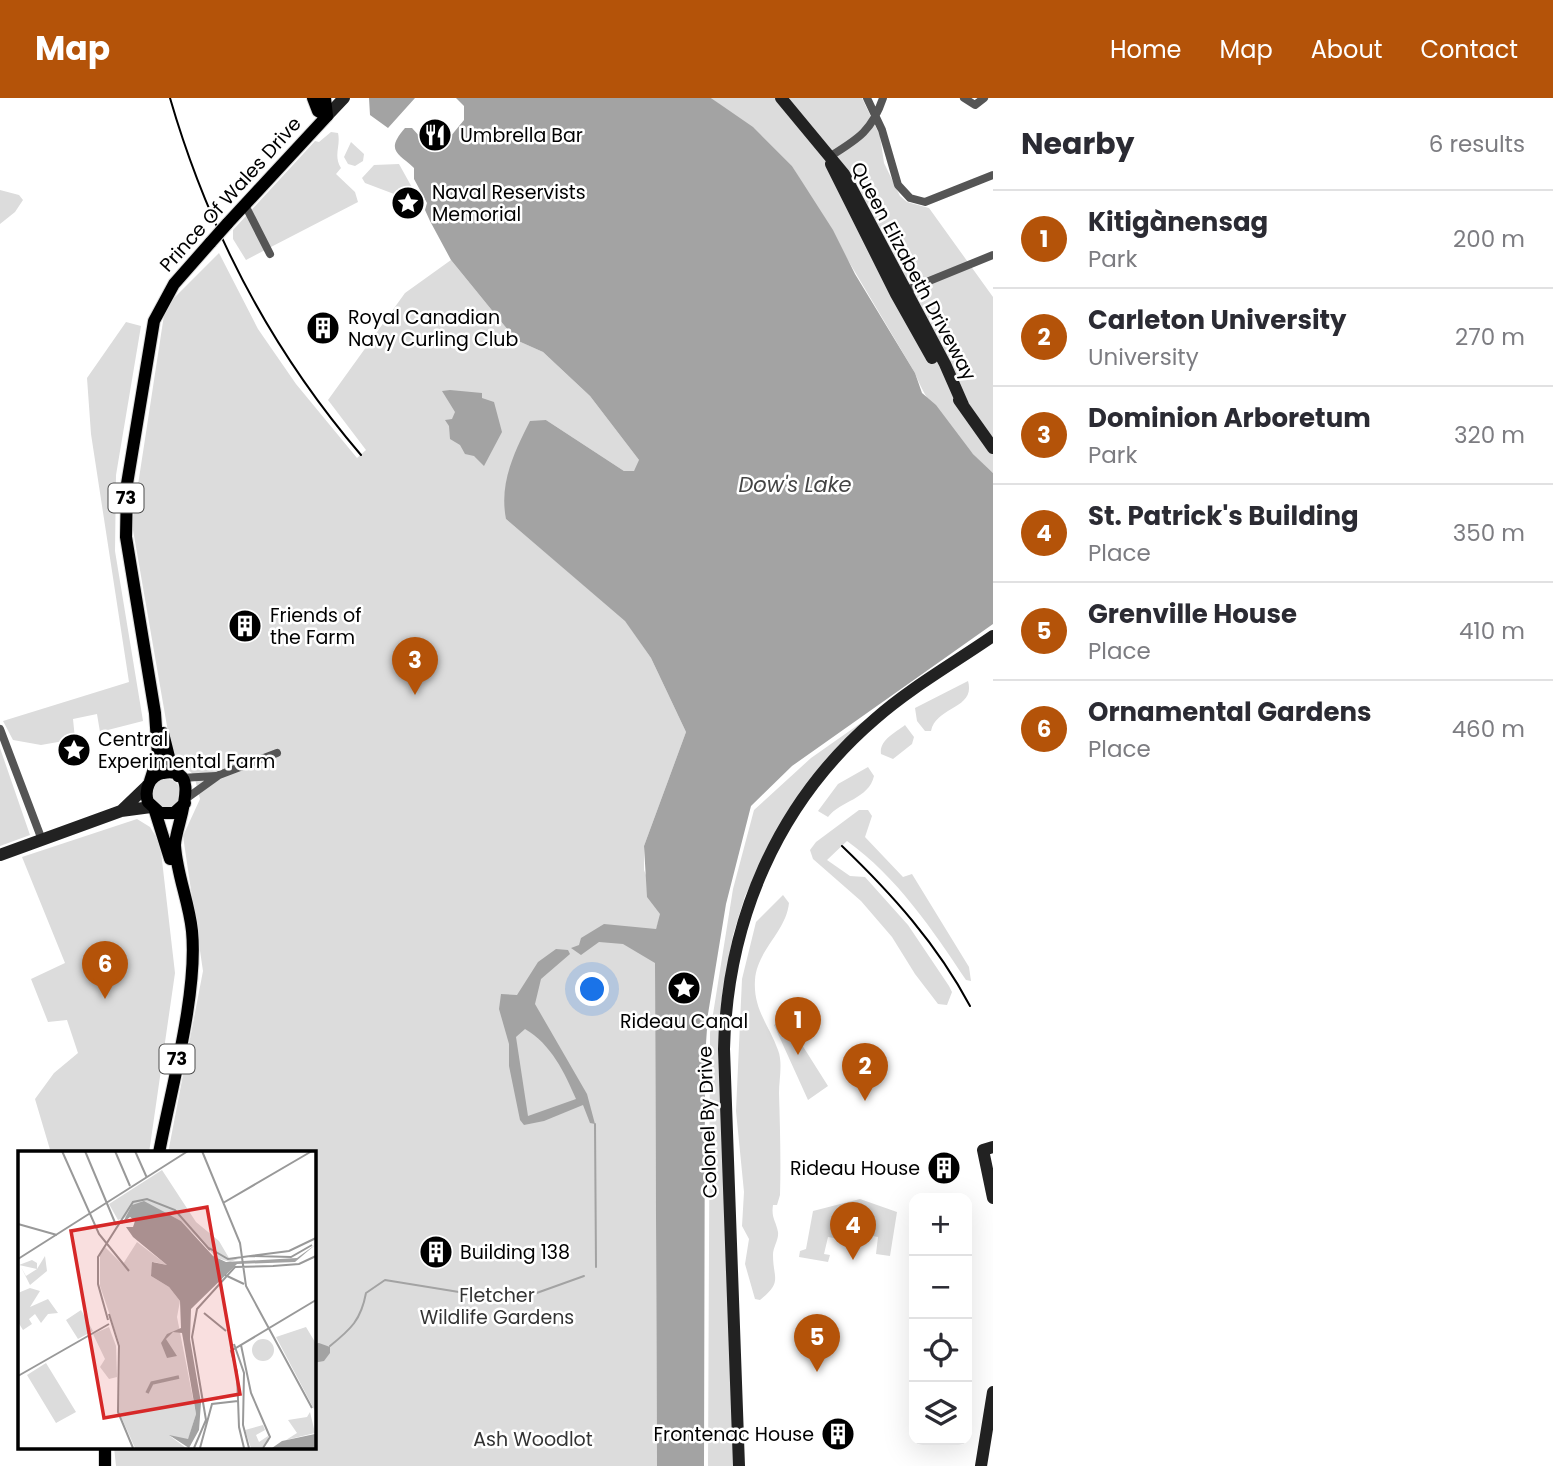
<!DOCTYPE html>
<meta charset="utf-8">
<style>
body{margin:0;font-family:Poppins,sans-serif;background:#f7f7f7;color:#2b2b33}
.controls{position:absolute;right:21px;bottom:21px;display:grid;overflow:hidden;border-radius:14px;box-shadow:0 7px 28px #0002}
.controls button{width:63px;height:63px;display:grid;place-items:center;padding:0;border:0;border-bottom:2px solid #e1e1e2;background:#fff;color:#2b2b33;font:35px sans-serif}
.you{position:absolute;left:593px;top:892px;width:24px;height:24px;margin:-18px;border:5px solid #fff;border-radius:50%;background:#1a73e8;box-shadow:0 0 0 10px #1a73e833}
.badge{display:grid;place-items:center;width:46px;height:46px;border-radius:50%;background:#b45309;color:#fff;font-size:23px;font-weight:700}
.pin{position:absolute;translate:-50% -58px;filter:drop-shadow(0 2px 4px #0008)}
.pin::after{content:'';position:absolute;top:37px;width:24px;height:21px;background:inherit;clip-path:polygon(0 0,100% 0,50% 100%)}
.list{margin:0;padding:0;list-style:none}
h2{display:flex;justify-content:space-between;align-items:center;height:91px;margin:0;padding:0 28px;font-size:30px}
h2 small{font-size:23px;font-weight:400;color:#7c7c81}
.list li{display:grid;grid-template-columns:46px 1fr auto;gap:21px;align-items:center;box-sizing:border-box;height:98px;padding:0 28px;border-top:2px solid #e1e1e2}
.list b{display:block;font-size:26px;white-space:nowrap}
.list p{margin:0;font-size:23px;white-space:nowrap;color:#7c7c81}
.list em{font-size:23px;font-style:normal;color:#7c7c81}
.icon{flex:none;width:38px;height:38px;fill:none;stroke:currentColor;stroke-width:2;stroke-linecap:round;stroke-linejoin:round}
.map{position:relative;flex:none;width:993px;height:1368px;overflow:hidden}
header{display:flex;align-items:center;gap:42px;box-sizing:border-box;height:98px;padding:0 35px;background:#b45309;color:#fff}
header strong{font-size:33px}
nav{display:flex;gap:38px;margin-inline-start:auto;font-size:24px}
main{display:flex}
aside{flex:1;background:#fff}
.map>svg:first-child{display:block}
</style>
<header>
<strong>Map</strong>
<nav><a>Home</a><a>Map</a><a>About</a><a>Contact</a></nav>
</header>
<main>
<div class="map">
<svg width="993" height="1368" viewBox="0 0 993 1368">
<rect width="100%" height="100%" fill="#fff"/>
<path fill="#dcdcdc" d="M711,0h151l18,38 4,27 16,33 7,6 22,6 64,89v176c-30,-28 -64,-62 -78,-100l-123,-207 -29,-29z
M331,34l7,1c3,13 -5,22 3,35l-5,6 19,18 3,10 -112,58 -13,-21v-9l82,-89 4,1z
M351,44l13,12 -1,7 -8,5 -7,-2 -4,-7z
M399,66l15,27 -12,6 -37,-14 -3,-5 12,-13z
M0,92l19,5 4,5 -8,12 -15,12z
M219,155l39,76 38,55 61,74 9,-8 -38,-50 77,-107 46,-33 65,80 27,12 47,44 49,64v7l-5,4h-10l-78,-51 -40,99 119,101 26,38 35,74 -42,114v24l17,44 -5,15 -1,33 2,504h-541l-2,-19h199v-294h-145l35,-182 -20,-135 17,-37 -6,-24 -22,-20 -40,-231 32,-209 10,-17z
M126,224l15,4 -25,149 -1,76 28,170 -43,11 -3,-18 -24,5 2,20 -34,6 -28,-5 -10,-19 126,-39 -38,-248 -4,-56z
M993,532l-103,74 -101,105 -44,87 -12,39 -12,66 14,465h-27l2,-433 23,-144 21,-79 57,-52z
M968,583c8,28 -32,25 -37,50h-6l-8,-10 -2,-13z
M905,627l9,12 -2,7 -19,15 -12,-5c-2,-14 14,-21 24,-29z
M0,650l30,87 -30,11z
M868,669l6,9c-5,23 -34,25 -46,41l-10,-6 20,-27z
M151 696a15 15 0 1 1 30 0a15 15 0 1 1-30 0Z
M859,712h9l4,6 -7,21 38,40 9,-3 57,93 2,14 -5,-1c-34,-51 -69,-103 -119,-139l-20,19 23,16 15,1 43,48 41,61 3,6 -5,13 -9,-1 -23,-30 -23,-37 -31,-36 -48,-42 -3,-9 6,-8z
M137,721l13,8 10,16 15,130 -26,180h-98l-16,-54 19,-26 24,-20 -11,-33 -19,2 -17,-43 34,-16 -43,-106z
M783,797l6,8c-3,29 -32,47 -34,77 -2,29 14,45 23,70 5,13 1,30 1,43 1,34 2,68 1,102l-3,10h-4c-2,13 3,16 5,27 1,8 -5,15 -5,23 0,24 10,26 -13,45l-5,-1 -10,-35 4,-25 -7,-13 2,-34 -8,-81 6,-132 14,-57z
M785,920l43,68 -20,14 -34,-75z
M860,1101l37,13 -7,44 -14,-2 2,-17 -16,-3 -2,8 -32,-5 -4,17 6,1 -2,7 -29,-5 1,-6 6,-2 7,-38z"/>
<path fill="#a3a3a3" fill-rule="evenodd" d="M369,0h46l-27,30 -18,-13z
M456,0h255l42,29 39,39 41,64 22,44 60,99 7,20 14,12 37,49 20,19v151l-201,142 -41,40 -25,98 -18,110 -3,44 -1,408h-47l-2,-503 -32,-19 -24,-2 -18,13 -10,-7 8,-3 2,-7 23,-14 52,5 4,-15 -13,-17 -3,-51 42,-114 -35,-74 -26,-37 -119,-102c-7,-36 8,-66 24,-98l16,-1 78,51h10l5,-11 -49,-64 -47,-44 -27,-12 -65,-80 -21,-39 -5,-11 2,-7 -13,-24v-11c-16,-15 -29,-17 -9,-40h7l19,21 10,-1 23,-28v-14z
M450,292l32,3v5l12,4 8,30 -18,34 -10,-10 -9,-2 -5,-9 -10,-6 -1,-13 -4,-6 7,-1 3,-7 -13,-21z
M556,851l12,1 2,4 -29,25 -6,25 52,90 8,30 -5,-1 -7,-18 -39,16 -20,4 -4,-5 -11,-54v-22l-10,-35 2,-15 16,1 21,-33zM525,931c26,15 40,44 51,70l-48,17 -12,-79z
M319,1245l11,4v6l-6,8 -11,2v-19z"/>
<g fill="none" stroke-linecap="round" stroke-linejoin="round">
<path stroke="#a3a3a3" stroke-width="2" d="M595,1026l1,143
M330,1248c21,-17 31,-26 36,-53l19,-13 117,19 29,-4 53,-19"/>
<defs>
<path id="primary" d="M313,0l5,13 9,5
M325,0l2,18
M227,126l100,-108
M163,635l6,24 9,19
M150,683l8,-25 -3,-43 -29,-176 1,-53 27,-163 20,-37 37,-42
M155,713l15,48
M159,1055c12,-64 39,-160 33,-222 -3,-29 -15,-56 -17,-85 -1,-18 31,-81 -12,-73 -14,3 -19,17 -15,29l12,11h14l11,-10
M105,1349v19"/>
</defs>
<use href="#primary" stroke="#dbdbdb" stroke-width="14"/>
<path stroke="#555" stroke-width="8" d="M867,0l15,32 16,55 12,13 15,4 68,-27
M964,0l11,7 9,-7
M829,59c29,-18 43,-26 54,-59
M245,107l25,49
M902,194l91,-37
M0,631l42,111
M181,680l35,-2
M187,700l32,-23 58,-22"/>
<path stroke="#222" stroke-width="12" d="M781,0l63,76 101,190 18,41
M327,18l17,-18
M831,66l65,130 36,64
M959,302l34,48
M122,712l25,-24
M0,757l121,-44 30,-4
M993,1049l-10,3 10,48
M739,1368l-15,-417c3,-128 53,-246 151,-330 35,-31 79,-56 118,-83
M981,1368l12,-74"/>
<use href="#primary" stroke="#000" stroke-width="12"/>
<path stroke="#000" stroke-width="2" d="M170,0c38,131 102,253 191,357
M842,748c50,48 95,98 128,160"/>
<defs>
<path id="primary-bridge" d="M211,144l16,-18"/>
</defs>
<use href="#primary-bridge" stroke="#dbdbdb" stroke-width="14" stroke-linecap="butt"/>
<use href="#primary-bridge" stroke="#000" stroke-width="12"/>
</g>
<defs>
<symbol id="restaurant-disc" viewBox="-11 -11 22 22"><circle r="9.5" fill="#000" stroke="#fff"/><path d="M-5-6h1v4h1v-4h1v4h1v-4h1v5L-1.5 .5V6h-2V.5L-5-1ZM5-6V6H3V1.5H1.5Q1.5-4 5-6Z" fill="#fff"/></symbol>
<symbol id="sight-disc" viewBox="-11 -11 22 22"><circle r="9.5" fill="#000" stroke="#fff"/><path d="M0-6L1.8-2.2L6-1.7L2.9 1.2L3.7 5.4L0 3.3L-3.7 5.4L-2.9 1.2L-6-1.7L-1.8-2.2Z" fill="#fff"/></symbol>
<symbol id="building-disc" viewBox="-11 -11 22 22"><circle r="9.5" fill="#000" stroke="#fff"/><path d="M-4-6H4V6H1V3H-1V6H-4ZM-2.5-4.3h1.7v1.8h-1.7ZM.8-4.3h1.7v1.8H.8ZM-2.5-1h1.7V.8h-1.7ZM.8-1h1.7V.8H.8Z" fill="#fff"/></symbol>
</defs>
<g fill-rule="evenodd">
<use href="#restaurant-disc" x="416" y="18" width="38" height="38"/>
<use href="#sight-disc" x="389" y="86" width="38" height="38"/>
<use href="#building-disc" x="304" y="211" width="38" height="38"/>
<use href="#building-disc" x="226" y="509" width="38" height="38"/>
<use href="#sight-disc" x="55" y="633" width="38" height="38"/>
<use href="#sight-disc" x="665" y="871" width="38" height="38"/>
<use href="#building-disc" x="925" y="1051" width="38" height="38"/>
<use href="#building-disc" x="417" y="1135" width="38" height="38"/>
<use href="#building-disc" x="819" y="1317" width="38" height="38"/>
</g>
<g text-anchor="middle" stroke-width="5" stroke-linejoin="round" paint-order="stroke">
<g fill="#fff" stroke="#4c4c4c" stroke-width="2">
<rect x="108.5" y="385.5" width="35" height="29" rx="5"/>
<rect x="159.5" y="946.5" width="35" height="29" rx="5"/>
</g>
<g font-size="18" font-weight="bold" fill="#000">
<text x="126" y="406">73</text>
<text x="177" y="967">73</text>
</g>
<g font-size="19" fill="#000" stroke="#fff" text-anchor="start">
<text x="460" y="44">Umbrella Bar</text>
<text x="432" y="101">Naval Reservists<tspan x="432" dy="22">Memorial</tspan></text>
<text x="348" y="226">Royal Canadian<tspan x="348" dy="22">Navy Curling Club</tspan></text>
<text x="270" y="524">Friends of<tspan x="270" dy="22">the Farm</tspan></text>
<text x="98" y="648">Central<tspan x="98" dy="22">Experimental Farm</tspan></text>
<text x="684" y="930" text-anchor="middle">Rideau Canal</text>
<text x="920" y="1077" text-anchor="end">Rideau House</text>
<text x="460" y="1161">Building 138</text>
<text x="814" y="1343" text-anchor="end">Frontenac House</text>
</g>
<g font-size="19" fill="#000" stroke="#fff">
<text transform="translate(230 96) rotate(-48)" y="7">Prince Of Wales Drive</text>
<text transform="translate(914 173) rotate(62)" y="7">Queen Elizabeth Driveway</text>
<text transform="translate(707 1024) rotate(-92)" y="7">Colonel By Drive</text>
</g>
<g font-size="19" fill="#333" stroke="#fff">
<text x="497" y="1204">Fletcher<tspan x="497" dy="22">Wildlife Gardens</tspan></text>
<text x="533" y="1348">Ash Woodlot</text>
</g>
<g font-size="21" font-style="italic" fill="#444" stroke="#fff">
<text x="795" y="394">Dow's Lake</text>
</g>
</g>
<g transform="translate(18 1053)">
<rect width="298" height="298" fill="#fff"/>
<path d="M144,19l34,52 23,19 10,17 9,1 -8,3 -13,-4 -36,-37 -28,-14 -35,13 -9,-16zM119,91l30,23 -13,-3 -3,14 18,11 11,14 -3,16 19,97 -8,26 -18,-4 16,12h-51l-16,-36 1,-67 -20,-59v-32l5,-7 24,24 -6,-7zM27,105l2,15 -17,14 -9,-18 5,9 11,-7 -18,-4 13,-5 5,3v6zM12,137l10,3 -10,16 18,-8 10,14 -10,1 -7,9 -6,-9 -6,5 3,5 -9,6 -5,-8v-29zM63,159l12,21 -15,8 -12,-19zM91,176l7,19 1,31 -8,2 -9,-12 5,-8 -12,-25zM288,176l9,15v69l-39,-74zM234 199a11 11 0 1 1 22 0a11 11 0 1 1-22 0ZM28,212l30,49 -20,11 -29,-48zM292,261l5,21 -29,7 11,-7 -9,-13 19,-3zM245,274l2,5 -9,5 3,7 9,-6 1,5 -7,7h-11l-6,-18z" fill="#dcdcdc"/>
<path d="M126,50l37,20 32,35 13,6 71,-4 18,-13 -20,17 -58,2 -46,45 -1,30 11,64 -2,27 -10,18 -20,-13 19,4 8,-25 -14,-81 -9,-1 -7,7 11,17 -10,2 -6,-15 6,-9 14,-6 -1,-27 -11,-14 -18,-11 1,-14 15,3 -34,-28 -7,-10h7l2,-6 -5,-4 -8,7 10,-19zM297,283v14h-43l10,-7z" fill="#a3a3a3"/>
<path fill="none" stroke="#a3a3a3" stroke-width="3.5" d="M129,242l5,-10 27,-6"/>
<path fill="none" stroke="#999" stroke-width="2" d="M44,0l37,83 30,37M67,0l31,74M97,0l15,35M117,0l12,27M184,0l38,92 6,43 66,122M205,52l89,-52M0,73l39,11M191,97l19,11 61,-8 27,-13M232,105l41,1 21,-12M0,108l170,-108M255,115l26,-2 17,-8M207,124l19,9M186,162l22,18M91,163l10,32 -1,66 15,36M90,169l-10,-36v-27l35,-55 14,-3 28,11 35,40M216,193l10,29 -1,52 6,23M223,194l10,48 19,44 -7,11M0,225l91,-52M176,297l12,-28 -14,-83 5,-28 38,-42 39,-1M182,297l12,-44 26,-3M226,297l-5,-21 -2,-55 -6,-21 85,-51"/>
<path fill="#d62828" fill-opacity="0.15" stroke="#d62828" stroke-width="3.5" d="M189,56l33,187 -136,24 -33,-187z"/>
<rect width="298" height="298" fill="none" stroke="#000" stroke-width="3.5"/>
</g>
</svg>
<div class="controls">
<button>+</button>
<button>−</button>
<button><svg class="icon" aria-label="locate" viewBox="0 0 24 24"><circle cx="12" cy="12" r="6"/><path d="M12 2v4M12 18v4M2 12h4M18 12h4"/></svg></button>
<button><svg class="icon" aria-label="layers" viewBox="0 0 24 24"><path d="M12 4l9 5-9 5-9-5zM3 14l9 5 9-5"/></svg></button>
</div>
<div class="you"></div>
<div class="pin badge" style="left:798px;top:957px">1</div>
<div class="pin badge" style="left:865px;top:1003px">2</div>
<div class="pin badge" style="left:415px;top:597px">3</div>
<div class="pin badge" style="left:853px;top:1162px">4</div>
<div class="pin badge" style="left:817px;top:1274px">5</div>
<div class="pin badge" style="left:105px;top:901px">6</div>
</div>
<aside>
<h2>Nearby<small>6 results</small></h2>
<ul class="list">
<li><span class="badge">1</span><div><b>Kitigànensag</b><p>Park</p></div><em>200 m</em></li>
<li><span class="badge">2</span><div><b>Carleton University</b><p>University</p></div><em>270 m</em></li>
<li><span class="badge">3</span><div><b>Dominion Arboretum</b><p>Park</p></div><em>320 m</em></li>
<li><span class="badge">4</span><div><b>St. Patrick's Building</b><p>Place</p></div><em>350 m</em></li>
<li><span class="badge">5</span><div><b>Grenville House</b><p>Place</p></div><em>410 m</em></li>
<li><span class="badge">6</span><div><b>Ornamental Gardens</b><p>Place</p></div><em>460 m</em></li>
</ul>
</aside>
</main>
